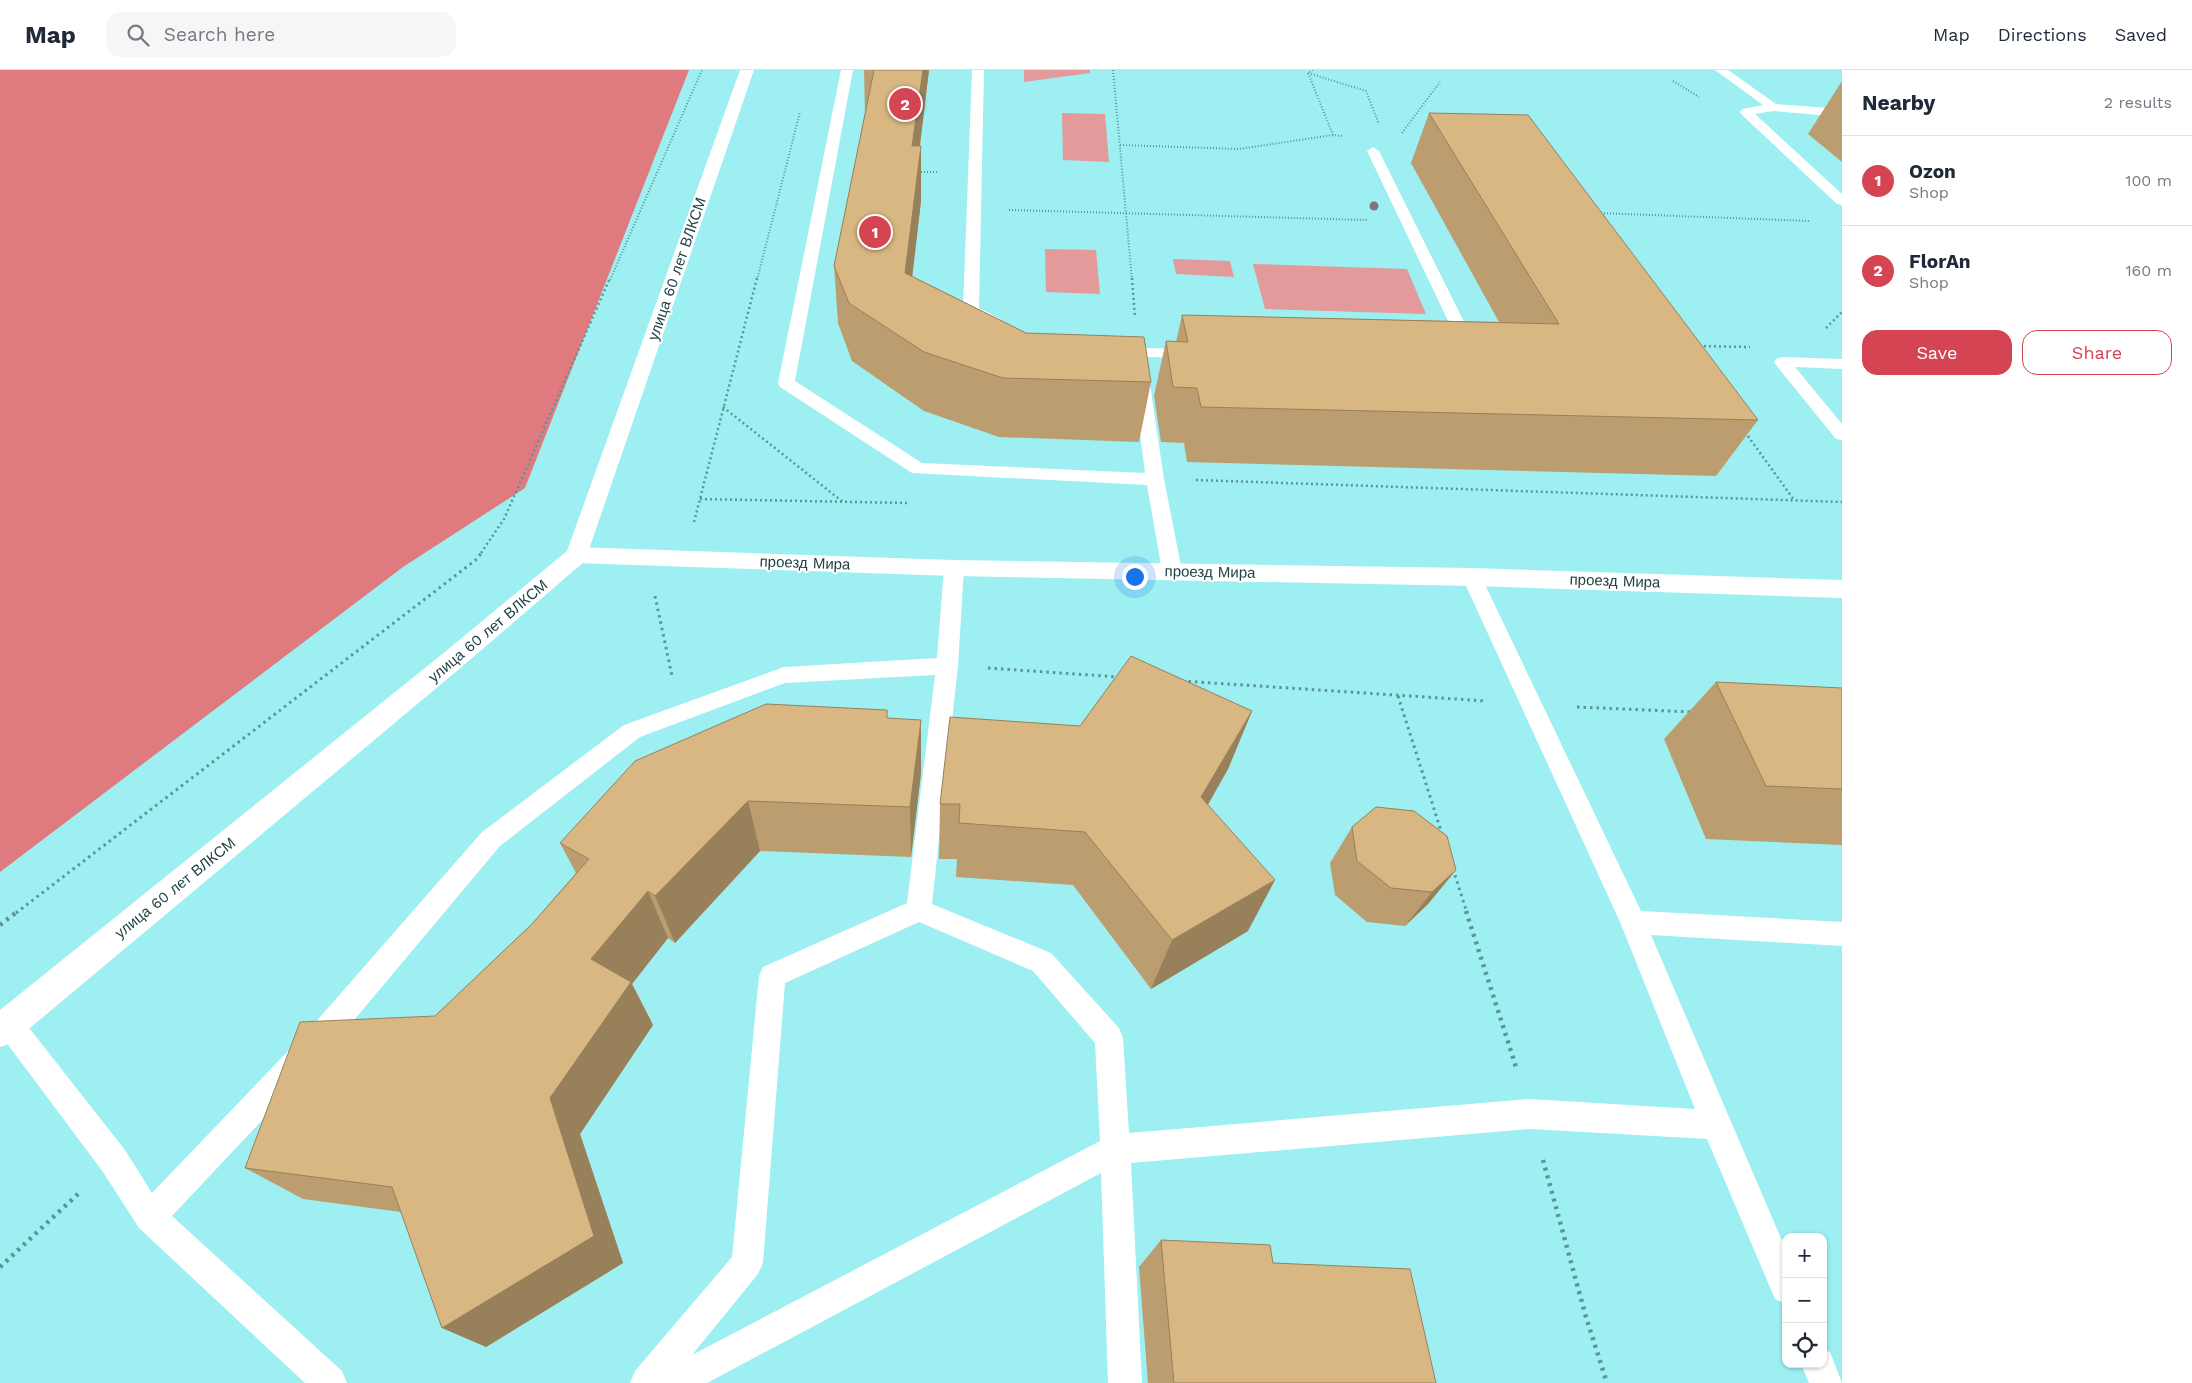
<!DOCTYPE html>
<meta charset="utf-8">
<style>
body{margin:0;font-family:"Work Sans",sans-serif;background:#f6f6f7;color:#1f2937}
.controls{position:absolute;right:15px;bottom:15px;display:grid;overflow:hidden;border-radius:10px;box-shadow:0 1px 4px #0004}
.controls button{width:45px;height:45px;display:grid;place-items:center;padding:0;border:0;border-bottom:1px solid #e0e1e3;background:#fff;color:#1f2937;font:25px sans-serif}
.you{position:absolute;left:1134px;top:506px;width:18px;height:18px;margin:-12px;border:4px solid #fff;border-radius:50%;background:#1a73e8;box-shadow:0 0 0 8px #1a73e833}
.badge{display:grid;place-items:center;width:32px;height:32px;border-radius:50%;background:#d44453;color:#fff;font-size:16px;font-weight:700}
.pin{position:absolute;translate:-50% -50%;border:2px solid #fff;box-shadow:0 1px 5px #0006}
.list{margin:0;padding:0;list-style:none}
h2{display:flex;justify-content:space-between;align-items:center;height:65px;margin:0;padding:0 20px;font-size:21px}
h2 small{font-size:16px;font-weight:400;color:#747a83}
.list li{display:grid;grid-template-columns:32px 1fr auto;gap:15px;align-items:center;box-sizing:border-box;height:90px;padding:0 20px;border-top:1px solid #e0e1e3}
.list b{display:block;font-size:19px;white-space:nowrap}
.list p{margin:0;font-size:16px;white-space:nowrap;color:#747a83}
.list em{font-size:16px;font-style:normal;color:#747a83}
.actions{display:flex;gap:10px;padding:15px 20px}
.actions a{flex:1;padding:11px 0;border:1px solid #d44453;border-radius:15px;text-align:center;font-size:18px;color:#d44453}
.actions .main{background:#d44453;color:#fff}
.icon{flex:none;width:28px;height:28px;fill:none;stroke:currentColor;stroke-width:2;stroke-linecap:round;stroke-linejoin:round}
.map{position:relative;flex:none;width:1842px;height:1313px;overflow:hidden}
header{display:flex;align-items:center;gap:30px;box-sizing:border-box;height:70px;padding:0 25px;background:#fff;border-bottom:1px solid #e0e1e3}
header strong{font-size:24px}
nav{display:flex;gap:28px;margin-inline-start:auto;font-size:18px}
.search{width:350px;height:45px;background:#f6f6f7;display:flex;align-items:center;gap:12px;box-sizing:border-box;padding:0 18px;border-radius:15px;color:#747a83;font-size:19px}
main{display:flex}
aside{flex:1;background:#fff}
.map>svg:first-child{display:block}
</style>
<header>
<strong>Map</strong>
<div class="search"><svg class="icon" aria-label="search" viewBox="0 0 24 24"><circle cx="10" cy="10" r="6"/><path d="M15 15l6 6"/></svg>Search here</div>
<nav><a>Map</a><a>Directions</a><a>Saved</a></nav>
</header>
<main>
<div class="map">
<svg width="1842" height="1313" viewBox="0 0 1842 1313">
<rect width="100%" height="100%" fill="#9deff2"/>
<path fill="#e29a9b" d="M1024,0h66v3l-66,9z
M1062,43l43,1 4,48 -46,-2z
M1045,179l51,1 4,44 -54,-2z
M1173,189l57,2 4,16 -58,-3z
M1253,194l154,5 19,45 -161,-5z"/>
<path fill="#df7b7f" d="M0,0h689l-164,418 -122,79 -403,305z"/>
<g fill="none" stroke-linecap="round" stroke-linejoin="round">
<path stroke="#5c9597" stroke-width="2" stroke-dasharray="1 2" stroke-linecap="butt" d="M1113,0l19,210
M1313,0l-5,3 58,18 13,33
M1308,3l25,62
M1673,11l26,16
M1402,63l38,-51
M1120,75l119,4 94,-14 9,1
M918,102h21
M1009,140l359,10
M1598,143l213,8
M610,210l92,-210
M757,210l43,-168"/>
<path stroke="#5c9597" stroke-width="2.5" stroke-dasharray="2 3" stroke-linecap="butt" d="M1132,208l3,40
M1826,258l16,-16
M1699,276l51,1
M723,337l120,95
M1745,362l49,68
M1196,410l646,22
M700,429l207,4
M694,452l63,-244
M481,483l23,-34 106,-241"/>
<path stroke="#5c9597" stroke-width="3" stroke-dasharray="2.5 4" stroke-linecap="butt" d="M655,526l17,80
M988,598l131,9
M1182,611l304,20
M1398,626l44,138
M1577,637l116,5
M1453,799l14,44
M16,843l461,-354 5,-7"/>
<path stroke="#5c9597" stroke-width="4.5" stroke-dasharray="3 5" stroke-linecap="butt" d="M1466,841l51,159
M0,855l18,-14
M1543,1090l43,157 21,66
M0,1197l80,-75"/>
<path fill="#fff" fill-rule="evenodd" d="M841,0h12l-58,311 127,82 223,10 -12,-95 2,-4h12l2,4 15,101 18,92 -3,5 -7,2 -7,-2 -3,-5 -15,-86 -235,-12 -132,-86 -2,-4z
M972,0h12l-5,238 21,11 2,3 -2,3h-12l-22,-12 -3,-3z
M1715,0h13l48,34 66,5v8l-69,-6 -18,3 87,80v11l-5,-1 -95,-89 -2,-3 2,-3 21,-4z
M1373,77l6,4 98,197 -2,3h-12l-2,-3 -94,-197z
M1138,278l56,1 6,2 2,3 -2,3 -6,2 -62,-3 -2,-3 2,-3z
M1782,287l60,2v10l-47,-2 47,57v16l-6,-1 -60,-74 -2,-3 2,-3z
M954,491l7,2 3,5 -6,98 -26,238 119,49 68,75 4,10 6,95 401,-34 165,10 -75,-187 -158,-345 3,-5 7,-2 7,2 162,339 201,11v24l-191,-11 135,315v54l-11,-5 -68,-160 -177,-10 -399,34 11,220h-34l-7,-210 -394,210h-77l5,-12 97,-114 27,-281 4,-9 144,-64 28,-228 -150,8 -145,54 -140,109 -166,198 -162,172 170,155 5,12h-42l-166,-155 -36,-56 -103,-138v-20l9,-3 10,4 106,135 27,43 162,-169 168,-192 142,-107 160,-58 153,-9 7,-90 3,-5zM919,852l114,49 62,72 5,98 -408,214 66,-81 5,-11 22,-280z
M1823,1280l7,2 12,31h-33l-8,-19h22z"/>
<path fill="#fff" fill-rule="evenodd" d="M577,477l377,13 518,8 370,12v18l-370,-12 -518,-10 -377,-13 -8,-2 -4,-6 4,-6z"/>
<path fill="#fff" fill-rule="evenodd" d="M740,0h14l-169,491 -121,104 -452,378 -12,4v-37l446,-359 121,-100z"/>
</g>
<circle fill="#82757e" cx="1374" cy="136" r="4.5"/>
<path fill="#bb9d70" d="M864,0h65l-9,76 1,55 -9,75 114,57 125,49 -12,60 -140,-5 -75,-26 -72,-50 -14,-38 -4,-57 31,-152z
M1842,11v81l-34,-28z
M1429,43l329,307 -42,56 -529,-14 -3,-19 -23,-1 -7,-46 12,-55 10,1 6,-27 317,7 -88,-159z
M1716,612l126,6v157l-136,-6 -42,-100z
M887,640v8l34,55 -10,84 -151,-6 -85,92 -7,-5 -36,46 21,41 -73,109 43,129 -137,84 -85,-135 -98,-13 -58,-31 190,-152 97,-92 44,-51 -16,-30z
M1252,641l-24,58 -20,36 40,126 -97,58 -78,-104 -117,-8 1,-18h-18l1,-55 140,-78z
M1352,757l104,43 -28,34 -23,22 -38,-4 -32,-27 -5,-32z
M1161,1170l112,23 163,120h-288l-9,-116z"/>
<path fill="#98805b" d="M923,0h6l-16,131 -1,-55z
M921,76v55l-15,130 -1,-58z
M1252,641l-24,58 -48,84 21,-56z
M921,650v53l-10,84 -1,-50z
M748,731l12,50 -85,92 -20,-47z
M1456,800l-28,34 -23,22 27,-34z
M1275,810l-27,51 -97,58 21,-49z
M648,821l20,47 -36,46 21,41 -73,109 43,129 -137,84 -44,-19 108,-230 41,-139z"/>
<path fill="#d9b782" stroke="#98805b" d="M874,0h49l-11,76h9l-16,127 121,60 118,4 7,45 -148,-4 -79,-26 -75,-49 -15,-37z
M1429,43l99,2 230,305 -557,-13 -4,-19 -24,-1 -7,-46 22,1 -6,-27 377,9z
M1131,586l121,55 -51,86 74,83 -103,60 -87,-108 -126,-9 1,-19h-20l10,-87 130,9z
M1716,612l126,6v101l-76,-3z
M766,634l121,6v8l34,2 -11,87 -162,-6 -93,95 -7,-5 -57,68 40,23 -81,116 44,138 -152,92 -50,-141 -147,-19 55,-146 135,-6 97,-92 57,-65 -29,-16 75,-82z
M1376,737l38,4 33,25 9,34 -24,22 -41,-4 -34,-27 -5,-34z
M1161,1170l109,5 3,18 137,6 26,114h-262z"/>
<g text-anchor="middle" stroke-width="4" stroke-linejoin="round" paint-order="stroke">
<g font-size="15" fill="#214345" stroke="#fff">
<text transform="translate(677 199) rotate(-71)" y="5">улица 60 лет ВЛКСМ</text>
<text transform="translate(805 493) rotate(2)" y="5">проезд Мира</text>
<text transform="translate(1210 502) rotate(1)" y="5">проезд Мира</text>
<text transform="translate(1615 511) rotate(2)" y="5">проезд Мира</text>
<text transform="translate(488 561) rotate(-40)" y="5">улица 60 лет ВЛКСМ</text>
<text transform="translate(175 818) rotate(-39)" y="5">улица 60 лет ВЛКСМ</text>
</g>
</g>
</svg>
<div class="controls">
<button>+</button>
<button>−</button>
<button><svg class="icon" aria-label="locate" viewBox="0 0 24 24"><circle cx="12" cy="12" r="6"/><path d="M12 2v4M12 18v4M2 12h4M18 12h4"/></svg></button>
</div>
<div class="you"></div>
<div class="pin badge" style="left:875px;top:162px">1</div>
<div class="pin badge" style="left:905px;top:34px">2</div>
</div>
<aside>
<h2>Nearby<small>2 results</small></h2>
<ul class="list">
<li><span class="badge">1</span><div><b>Ozon</b><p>Shop</p></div><em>100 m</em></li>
<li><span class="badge">2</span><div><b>FlorAn</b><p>Shop</p></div><em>160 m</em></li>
</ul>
<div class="actions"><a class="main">Save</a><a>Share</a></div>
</aside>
</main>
